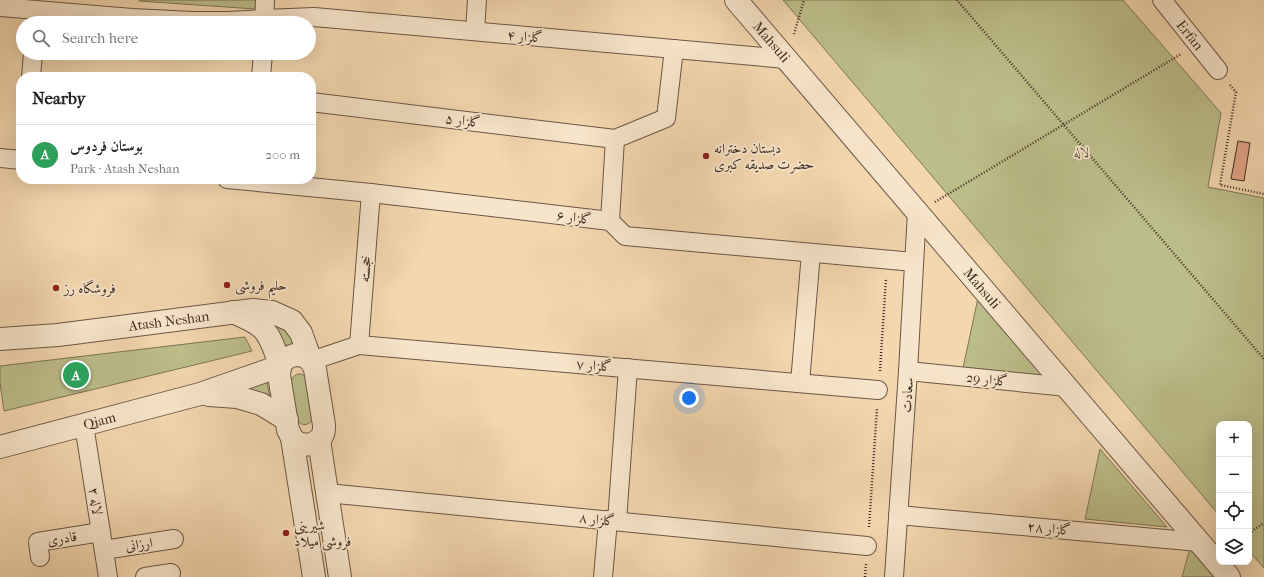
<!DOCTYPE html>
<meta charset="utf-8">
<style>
body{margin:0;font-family:"IM FELL French Canon",Amiri,serif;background:#f6f6f6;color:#222}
.controls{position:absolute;right:12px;bottom:12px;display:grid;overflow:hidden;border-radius:8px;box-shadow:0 4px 16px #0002}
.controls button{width:36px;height:36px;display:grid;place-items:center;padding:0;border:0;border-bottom:1px solid #e0e0e0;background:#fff;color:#222;font:20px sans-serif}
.you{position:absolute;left:689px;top:398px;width:14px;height:14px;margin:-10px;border:3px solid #fff;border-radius:50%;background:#1a73e8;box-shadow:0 0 0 6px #1a73e833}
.badge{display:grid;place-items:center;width:26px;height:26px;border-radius:50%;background:#8f2418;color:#fff;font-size:13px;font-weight:700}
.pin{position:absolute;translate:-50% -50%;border:2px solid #fff;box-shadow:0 1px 4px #0006}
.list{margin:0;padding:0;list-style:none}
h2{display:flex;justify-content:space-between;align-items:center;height:52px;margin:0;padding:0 16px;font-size:17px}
h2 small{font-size:13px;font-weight:400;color:#767676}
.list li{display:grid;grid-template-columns:26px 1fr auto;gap:12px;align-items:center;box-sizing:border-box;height:60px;padding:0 16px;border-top:1px solid #e0e0e0}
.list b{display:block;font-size:15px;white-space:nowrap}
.list p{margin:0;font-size:13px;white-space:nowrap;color:#767676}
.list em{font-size:13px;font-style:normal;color:#767676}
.icon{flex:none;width:22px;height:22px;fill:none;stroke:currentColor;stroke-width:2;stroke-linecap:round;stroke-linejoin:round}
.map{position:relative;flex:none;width:1264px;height:577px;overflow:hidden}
.search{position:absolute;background:#fff;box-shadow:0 4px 16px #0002;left:16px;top:16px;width:300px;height:44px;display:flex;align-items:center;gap:10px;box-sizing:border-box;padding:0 14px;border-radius:22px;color:#767676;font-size:15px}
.panel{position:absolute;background:#fff;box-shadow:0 4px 16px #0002;left:16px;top:72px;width:300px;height:112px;border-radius:16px}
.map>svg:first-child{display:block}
</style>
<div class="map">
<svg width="1264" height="577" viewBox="0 0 1264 577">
<rect width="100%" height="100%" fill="#f3d7af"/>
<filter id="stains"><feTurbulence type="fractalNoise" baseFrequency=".005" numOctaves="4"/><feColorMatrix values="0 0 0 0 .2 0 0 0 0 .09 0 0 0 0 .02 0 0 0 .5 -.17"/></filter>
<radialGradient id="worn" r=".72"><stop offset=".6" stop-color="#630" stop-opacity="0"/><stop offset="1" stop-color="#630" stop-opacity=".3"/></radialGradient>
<path fill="#bcbe8a" stroke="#7e7456" d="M139,0h117l-1,9 -116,-8z
M783,0h340l98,113 -13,74 56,11v370l-15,-17v-127h-30v91z
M978,298l67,78 -82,-8z
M265,316l20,13 11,15 -9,5 -5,-10z
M245,337l7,14 -248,60 -4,-28v-17z
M298,374h4l3,3 7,43c-5,7 -12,6 -16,-2l-5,-34c0,-5 2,-8 7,-10z
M266,377l4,21 -28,-7z
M1100,449l67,78 -82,-8z
M1190,548l24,29h-32z"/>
<path fill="#e3a389" stroke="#3f2b23" d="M1238,141l12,2 -6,38 -13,-2z"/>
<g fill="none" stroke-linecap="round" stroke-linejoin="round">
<defs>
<g id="minor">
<path id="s1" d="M1162,0l56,70"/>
<path d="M0,7l132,11 60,3h36l36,-2 50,-2 472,42"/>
<path d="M264,23l1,-23"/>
<path d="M475,31l2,-31"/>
<path d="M31,77l2,-24"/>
<path d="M261,77l2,-24"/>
<path d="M311,102l304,37 51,-21 8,-69"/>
<path d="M0,158l21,2"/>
<path d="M227,179l144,14 239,28 15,15 289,26"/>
<path d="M610,221l5,-82"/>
<path d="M359,345l12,-152"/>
<path d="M311,361l48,-16 519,45"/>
<path d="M908,371l159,16"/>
<path d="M800,383l11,-130"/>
<path d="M84,425l24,152"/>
<path d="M327,493l540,53"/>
<path d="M898,515l301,27"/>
<path d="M617,521l11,-153"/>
<path d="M104,550l70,-11"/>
<path d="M40,557l-2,-15 63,-10"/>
<path d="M145,577l26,-4"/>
<path d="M603,577l5,-57"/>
<path d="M894,577l14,-206 9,-159"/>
</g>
<g id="tertiary">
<path id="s2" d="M736,0l493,577"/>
<path id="s3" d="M0,339l58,-4 195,-25 19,2 20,9 9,12 10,28"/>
<path d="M294,355c12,0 17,4 21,14l9,56c0,3 0,7 -1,9 -6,12 -22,14 -30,5 -2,-2 -3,-6 -5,-9l-9,-55c1,-12 4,-16 15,-20z"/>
<path d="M209,395l28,2 24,7 26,16"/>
<path d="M292,438l22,139"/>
<path d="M319,440l21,137"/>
<path id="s4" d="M0,447l200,-53 80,-28c-4,-12 -8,-28 -17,-37 -8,-8 -20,-12 -30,-17"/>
</g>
</defs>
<use href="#minor" stroke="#6c5646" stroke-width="20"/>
<use href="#tertiary" stroke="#6c5646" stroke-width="24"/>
<path stroke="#3f2b23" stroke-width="2.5" stroke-dasharray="1 2" stroke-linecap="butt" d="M957,0l307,359
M794,34l10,-34
M1230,85l6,7 -16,93 44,9
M935,202l246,-148
M880,371l6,-93
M869,527l8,-119
M1249,533l15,-10
M865,577l1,-13"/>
<use href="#minor" stroke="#f7e5cb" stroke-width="18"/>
<use href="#tertiary" stroke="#f7e5cb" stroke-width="22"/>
</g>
<g fill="#8f2418" stroke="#f7e5cb" stroke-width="1.5">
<circle cx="706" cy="156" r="4"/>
<circle cx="227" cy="285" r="4"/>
<circle cx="56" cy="288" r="4"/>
<circle cx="286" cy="533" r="4"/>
</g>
<g text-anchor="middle" stroke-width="3.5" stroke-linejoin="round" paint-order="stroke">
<g font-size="14" fill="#3f2b23" stroke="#f7e5cb">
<text dy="5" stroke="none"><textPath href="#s1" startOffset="45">Erfan</textPath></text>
<text transform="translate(525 36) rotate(5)" y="5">گلزار ۴</text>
<text dy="5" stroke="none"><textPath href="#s2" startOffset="55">Mahsuli</textPath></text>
<text transform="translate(463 120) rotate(7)" y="5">گلزار ۵</text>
<text transform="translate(574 217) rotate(7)" y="5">گلزار ۶</text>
<text transform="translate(365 269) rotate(-86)" y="5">خجسته</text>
<text dy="5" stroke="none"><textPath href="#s2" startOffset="379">Mahsuli</textPath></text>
<text dy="5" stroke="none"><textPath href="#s3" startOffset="170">Atash Neshan</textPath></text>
<text transform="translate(594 365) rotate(5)" y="5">گلزار ۷</text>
<text transform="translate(987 379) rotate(6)" y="5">گلزار 29</text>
<text transform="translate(907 395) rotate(-86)" y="5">سعادت</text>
<text dy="5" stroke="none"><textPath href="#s4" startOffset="103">Qiam</textPath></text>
<text transform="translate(96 501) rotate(81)" y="5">لاله ۲</text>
<text transform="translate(597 519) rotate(6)" y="5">گلزار ۸</text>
<text transform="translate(1049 528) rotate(5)" y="5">گلزار ۲۸</text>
<text transform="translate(62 538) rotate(-9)" y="5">قادری</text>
<text transform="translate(139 544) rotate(-8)" y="5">ارزانی</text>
</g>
<g font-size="14" fill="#3f2b23" stroke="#f7e5cb" text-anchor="start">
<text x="714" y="153">دبستان دخترانه<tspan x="714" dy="16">حضرت صدیقه کبری</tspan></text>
<text x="235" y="290">حلیم فروشی</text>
<text x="64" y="293">فروشگاه رز</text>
<text x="294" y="530">شیرینی<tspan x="294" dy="16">فروشی میلاد</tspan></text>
</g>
<g font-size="14" font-style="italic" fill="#584838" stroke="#f7e5cb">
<text x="1082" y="157">لاله</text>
</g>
</g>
<rect width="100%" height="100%" filter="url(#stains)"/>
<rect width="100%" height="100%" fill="url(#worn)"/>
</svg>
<div class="controls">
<button>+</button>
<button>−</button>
<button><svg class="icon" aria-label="locate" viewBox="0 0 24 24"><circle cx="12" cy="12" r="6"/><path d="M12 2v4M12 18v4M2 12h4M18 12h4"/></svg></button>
<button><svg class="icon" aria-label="layers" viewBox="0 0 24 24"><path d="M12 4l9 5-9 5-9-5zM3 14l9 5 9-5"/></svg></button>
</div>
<div class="you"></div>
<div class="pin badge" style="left:76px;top:375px;background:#2e9e5b">A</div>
<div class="search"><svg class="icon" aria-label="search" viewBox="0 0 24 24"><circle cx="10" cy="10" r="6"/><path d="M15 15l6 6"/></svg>Search here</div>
<section class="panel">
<h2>Nearby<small></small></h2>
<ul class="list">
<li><span class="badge" style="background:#2e9e5b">A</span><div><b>بوستان فردوس</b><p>Park · Atash Neshan</p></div><em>200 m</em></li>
</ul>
</section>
</div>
